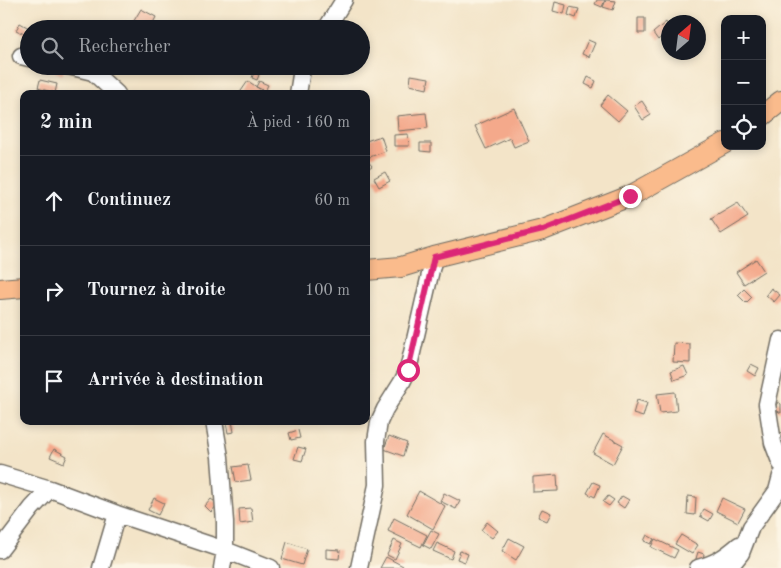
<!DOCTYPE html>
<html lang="fr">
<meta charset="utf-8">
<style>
body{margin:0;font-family:"Old Standard TT",serif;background:#242831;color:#f1f3f6}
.controls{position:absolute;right:15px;top:15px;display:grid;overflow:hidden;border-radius:10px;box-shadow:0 2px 8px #0003}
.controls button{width:45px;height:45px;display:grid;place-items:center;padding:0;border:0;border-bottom:1px solid #363941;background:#171b24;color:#f1f3f6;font:25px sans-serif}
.compass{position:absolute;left:661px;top:15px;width:45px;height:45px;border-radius:50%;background:#171b24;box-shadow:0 2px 8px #0003;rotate:28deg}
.stop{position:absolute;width:15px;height:15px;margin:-11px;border:4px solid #db2777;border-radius:50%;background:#fff}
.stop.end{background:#db2777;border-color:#fff;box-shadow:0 1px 5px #0008}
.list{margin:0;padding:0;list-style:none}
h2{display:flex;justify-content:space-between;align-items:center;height:65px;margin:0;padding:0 20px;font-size:21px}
h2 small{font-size:16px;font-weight:400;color:#9ea1a6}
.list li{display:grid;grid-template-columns:32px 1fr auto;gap:15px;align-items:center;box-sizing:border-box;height:90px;padding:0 20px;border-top:1px solid #363941}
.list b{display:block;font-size:19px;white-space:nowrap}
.list em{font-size:16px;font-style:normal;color:#9ea1a6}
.icon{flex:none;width:28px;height:28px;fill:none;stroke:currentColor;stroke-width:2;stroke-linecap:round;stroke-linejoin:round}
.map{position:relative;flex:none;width:781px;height:568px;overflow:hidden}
.search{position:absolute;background:#171b24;box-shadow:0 2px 8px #0003;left:20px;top:20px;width:350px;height:55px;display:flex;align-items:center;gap:12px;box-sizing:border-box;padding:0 18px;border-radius:28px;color:#9ea1a6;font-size:19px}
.panel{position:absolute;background:#171b24;box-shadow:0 2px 8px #0003;left:20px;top:90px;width:350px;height:335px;border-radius:10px}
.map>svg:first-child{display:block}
</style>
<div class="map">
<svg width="781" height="568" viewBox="0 0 781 568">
<rect width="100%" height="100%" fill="#fcf5e5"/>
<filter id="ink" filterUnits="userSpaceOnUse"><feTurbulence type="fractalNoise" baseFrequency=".02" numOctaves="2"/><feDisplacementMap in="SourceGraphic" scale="10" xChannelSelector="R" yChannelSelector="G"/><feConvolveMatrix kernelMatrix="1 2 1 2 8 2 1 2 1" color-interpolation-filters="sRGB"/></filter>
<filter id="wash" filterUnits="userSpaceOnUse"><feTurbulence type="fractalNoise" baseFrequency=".0096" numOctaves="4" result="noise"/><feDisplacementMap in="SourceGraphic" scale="20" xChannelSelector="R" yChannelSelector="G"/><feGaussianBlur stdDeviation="1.12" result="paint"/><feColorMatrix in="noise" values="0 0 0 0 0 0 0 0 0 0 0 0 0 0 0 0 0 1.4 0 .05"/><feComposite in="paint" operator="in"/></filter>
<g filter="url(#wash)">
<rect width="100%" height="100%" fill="#f3e4c8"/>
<g id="blocks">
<path fill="#f4a98b" d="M597,0h8l-3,7 -7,-3z
M606,0l10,1 -3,9 -10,-3z
M555,2l11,3 -2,9 -11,-3z
M570,7l9,2 -3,9 -8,-3z
M141,9l15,8 -6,12h-11l-7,-5z
M638,18h7v15h-7z
M666,22l2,4v5l-10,9 -5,-7z
M20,23l9,5 -3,7 -10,-5z
M112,23l7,2 -1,4h-8z
M84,24l9,5h-11z
M588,40l7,3 -6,14 -7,-3z
M57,66l7,4 -2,5 -8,-4z
M321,66l15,1 -2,7 -14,-2z
M254,72l5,3 -2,5 -5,-2z
M411,75l18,3 -2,11 -17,-4z
M588,77l8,4 -3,7 -8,-4z
M40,80l17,4 -2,9 -17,-5z
M248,81l16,11 -1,2h-24z
M259,81l9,4 -3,6 -9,-4z
M608,95l19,16 -9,10 -18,-16z
M642,101l9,14 -8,5 -9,-14z
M514,108l15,33 -15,6 -4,-9 -24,11 -11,-23z
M426,113l2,15 -30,3 -1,-15z
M408,134l1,12h-15v-11z
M381,136l5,15 -19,7 -1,-17z
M420,143h11v9l-11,-1z
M366,159l6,7 -6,4z
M385,172l5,9 -11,6 -5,-9z
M738,203l10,14 -27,17 -10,-15z
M756,259l8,12 -20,13 -8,-12z
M771,288l9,7 -6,7 -8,-7z
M744,289l8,8 -6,6 -8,-8z
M674,343l16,1v19l-17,-1z
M751,364l8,4 -4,8 -8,-5z
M684,366l4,9 -14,5 -3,-9z
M675,392l2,19 -17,2 -3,-19z
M637,400l10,3 -4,14 -10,-3z
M778,402l3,2v9l-7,-4z
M232,421l2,11 -6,1 -2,-11z
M298,430l2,8 -9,2 -2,-7z
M603,434l20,11 -10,19 -20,-11z
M389,436l18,7 -4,13 -19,-7z
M298,447l8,2 -4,12 -8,-2z
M54,449l13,7 -3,7 -14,-6z
M248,465l3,15 -15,2 -3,-15z
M557,475l1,16 -25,1v-15z
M593,482l7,3 -5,12 -8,-4z
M419,491l26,15 -12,23 -26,-15z
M444,493l16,8 -4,8 -16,-8z
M608,496l6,4 -5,6 -6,-4z
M622,496l7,4 -5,8 -7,-5z
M688,496l8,1 -1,18 -8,-1z
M154,498l10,5 -6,12 -10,-5z
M722,498l23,11 -7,13 -22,-11z
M211,499l7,5 -7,8 -6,-6z
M251,508l2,14 -13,2 -1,-15z
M542,509l9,4 -4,8 -9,-4z
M704,509l9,5 -4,7 -9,-5z
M394,518l33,17 -6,12 -33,-16z
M487,522l11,9 -6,7 -11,-8z
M431,530l8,4 -8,15 -8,-4z
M647,535l7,4 -3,5 -7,-3z
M681,535l17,10 -6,9 -17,-10z
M509,538l15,8 -8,14 -14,-9z
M655,539l23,11 -4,8 -23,-11z
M394,540l8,4 -7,15 -8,-4z
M287,542l20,7 -5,16 -20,-6z
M437,543l17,8 -3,8 -18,-8z
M326,549l14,1 -1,9 -13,-1z
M460,551l8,3 -3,8 -8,-3z
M698,552l6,2 -2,10 -7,-2z
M386,557l17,9 -1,2h-22z"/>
</g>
</g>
<g filter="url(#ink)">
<use href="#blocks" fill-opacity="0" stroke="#716c62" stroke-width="1"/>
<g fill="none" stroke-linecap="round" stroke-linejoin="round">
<defs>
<path id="minor" d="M326,29l18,-29
M21,56l8,2
M68,66l25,6 24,22
M298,94l4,-25 1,-3
M781,340l-14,64 6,39 8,21
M214,421l6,36 5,65v28l-3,18
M0,474l50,15 67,25 108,36 46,18
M0,550l32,-42 18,-19
M101,568l16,-54
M359,568l18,-83 -1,-44 3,-19 6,-13 17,-27 6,-12 26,-113
M698,568c18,-5 27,-11 41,-23
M729,568l12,-15 10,-26 26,-36 4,-15"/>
<path id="major" d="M762,116l19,-15
M366,270l35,-3 33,-10 109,-27 87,-34 95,-53
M0,289l24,-2"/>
</defs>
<use href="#minor" stroke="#716c62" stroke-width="19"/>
<use href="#major" stroke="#716c62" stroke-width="22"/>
<use href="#minor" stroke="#fff" stroke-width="16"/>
<use href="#major" stroke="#fabb8c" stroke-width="20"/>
</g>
</g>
<g fill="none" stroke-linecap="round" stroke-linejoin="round" filter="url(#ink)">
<path stroke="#db2777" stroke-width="6" d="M408,370l26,-113 109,-27 87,-34"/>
</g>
</svg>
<div class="controls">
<button>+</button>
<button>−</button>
<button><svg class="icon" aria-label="locate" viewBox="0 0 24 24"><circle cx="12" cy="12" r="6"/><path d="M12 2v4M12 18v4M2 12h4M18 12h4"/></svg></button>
</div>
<svg class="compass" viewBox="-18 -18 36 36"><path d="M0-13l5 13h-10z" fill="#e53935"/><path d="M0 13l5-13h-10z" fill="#9ea1a6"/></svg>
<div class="stop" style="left:408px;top:370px"></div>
<div class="stop end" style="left:630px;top:196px"></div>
<div class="search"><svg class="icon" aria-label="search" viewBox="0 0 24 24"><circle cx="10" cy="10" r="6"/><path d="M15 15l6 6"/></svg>Rechercher</div>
<section class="panel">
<h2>2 min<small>À pied · 160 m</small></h2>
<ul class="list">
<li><svg class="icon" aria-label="ahead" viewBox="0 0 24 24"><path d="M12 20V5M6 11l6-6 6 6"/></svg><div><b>Continuez</b></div><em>60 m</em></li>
<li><svg class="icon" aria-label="right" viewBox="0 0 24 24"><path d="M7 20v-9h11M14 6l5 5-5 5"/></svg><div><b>Tournez à droite</b></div><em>100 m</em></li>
<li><svg class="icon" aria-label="arrive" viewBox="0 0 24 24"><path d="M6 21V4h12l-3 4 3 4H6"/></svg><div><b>Arrivée à destination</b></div></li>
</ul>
</section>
</div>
